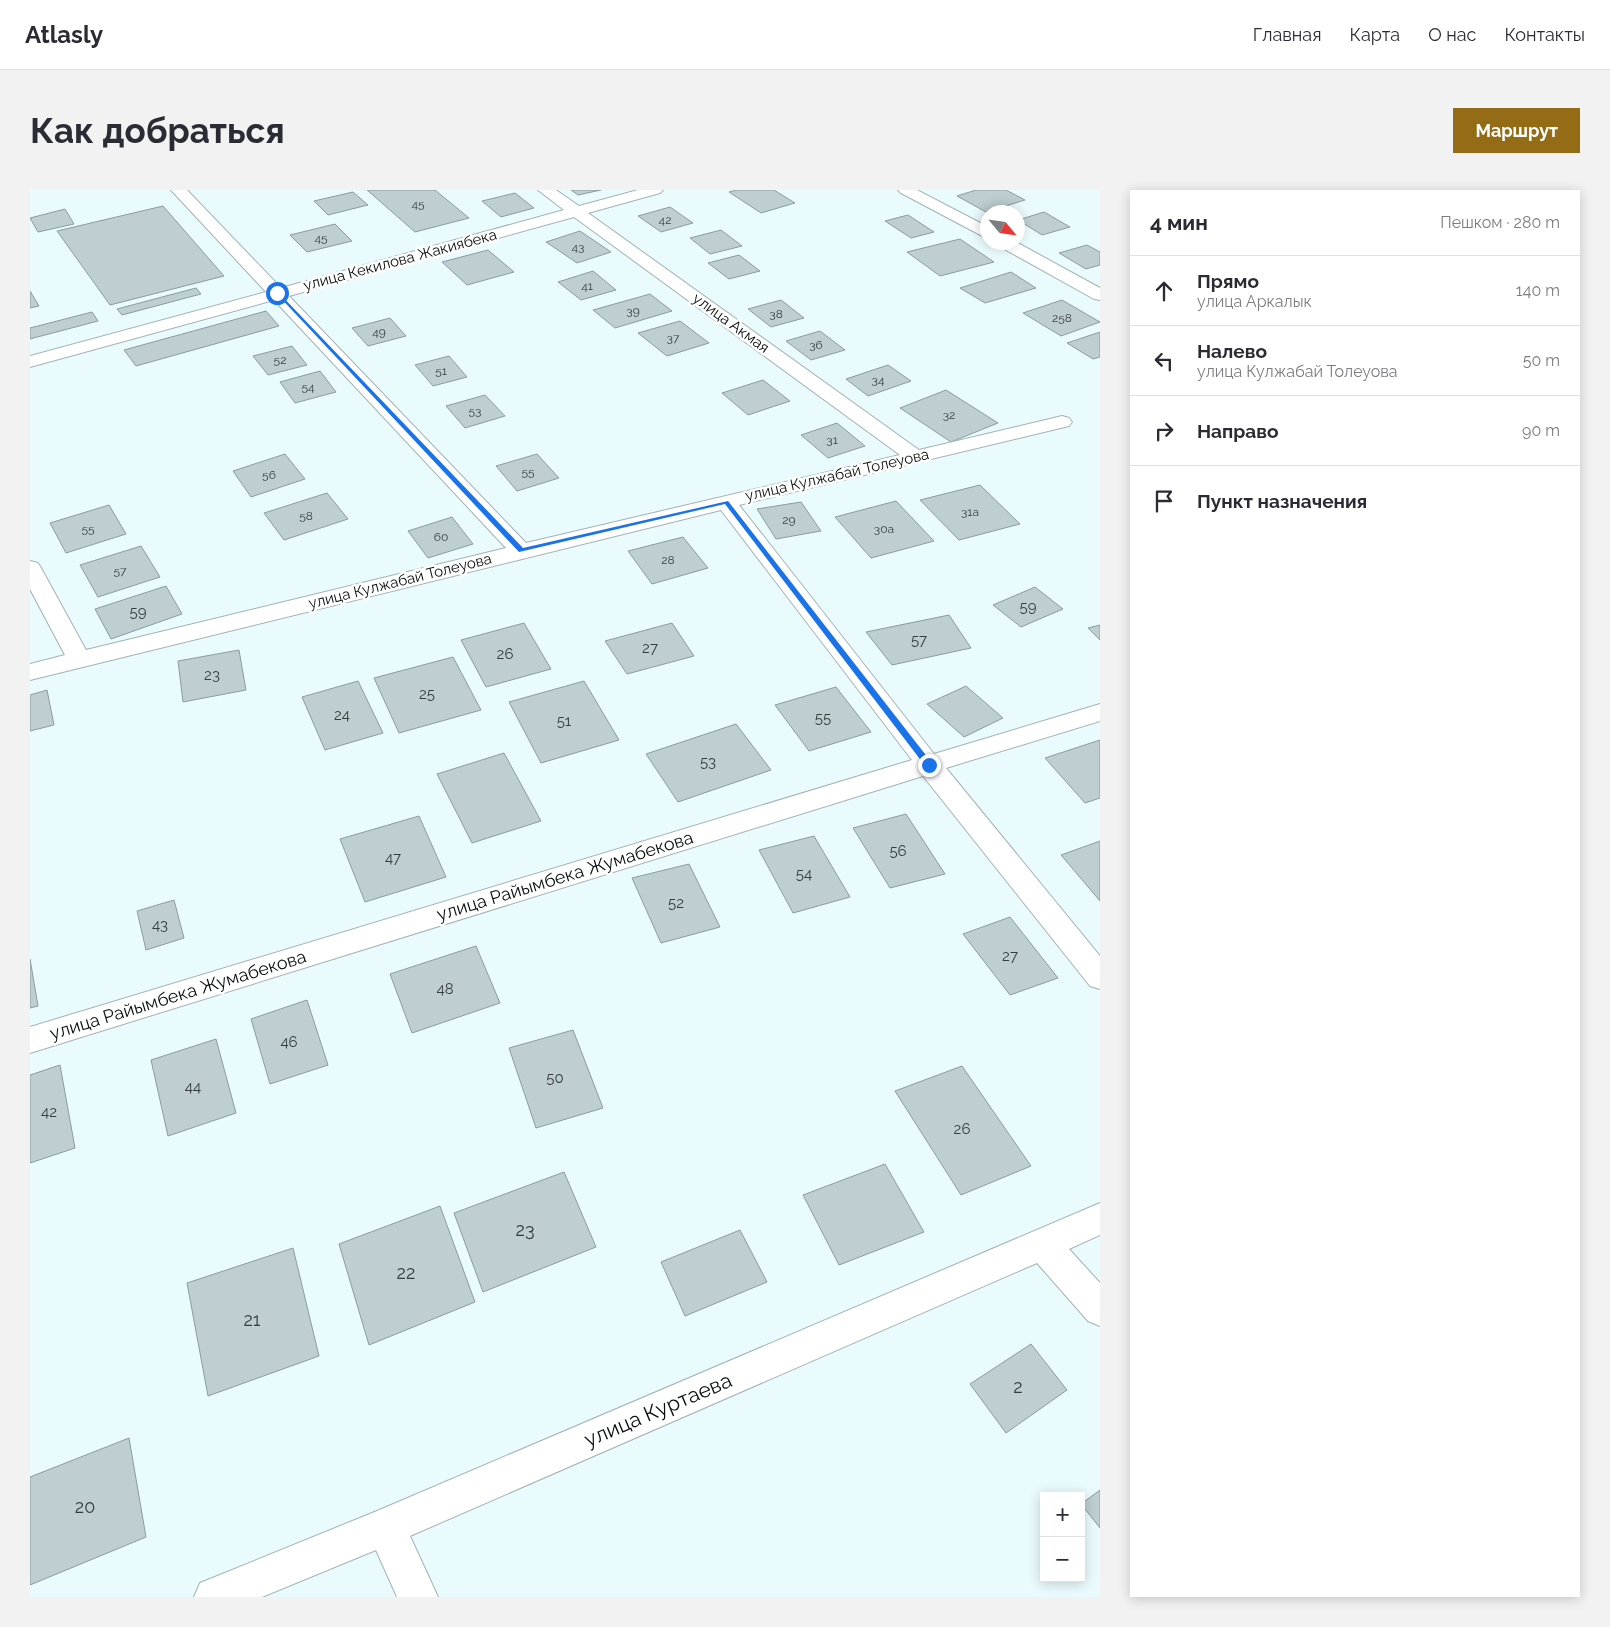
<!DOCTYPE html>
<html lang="ru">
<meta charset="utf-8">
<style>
body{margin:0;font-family:Raleway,sans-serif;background:#f2f2f3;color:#2b2b33}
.controls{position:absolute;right:15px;bottom:15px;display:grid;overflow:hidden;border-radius:0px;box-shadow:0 2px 12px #0003}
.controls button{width:45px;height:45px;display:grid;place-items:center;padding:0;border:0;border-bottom:1px solid #e1e1e2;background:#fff;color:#2b2b33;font:25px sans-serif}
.compass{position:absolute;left:950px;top:15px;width:45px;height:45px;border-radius:50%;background:#fff;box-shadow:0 2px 12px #0003;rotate:119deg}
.stop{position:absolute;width:15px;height:15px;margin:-11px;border:4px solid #1a73e8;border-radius:50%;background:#fff}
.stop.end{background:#1a73e8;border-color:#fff;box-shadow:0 1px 5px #0008}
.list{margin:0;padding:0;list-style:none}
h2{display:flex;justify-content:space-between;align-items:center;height:65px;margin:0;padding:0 20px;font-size:21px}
h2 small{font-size:16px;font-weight:400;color:#7c7c81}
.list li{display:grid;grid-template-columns:32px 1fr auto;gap:15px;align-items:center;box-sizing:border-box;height:70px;padding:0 20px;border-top:1px solid #e1e1e2}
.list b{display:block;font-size:19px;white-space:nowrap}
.list p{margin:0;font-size:16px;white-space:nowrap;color:#7c7c81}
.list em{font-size:16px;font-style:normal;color:#7c7c81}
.icon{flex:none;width:28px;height:28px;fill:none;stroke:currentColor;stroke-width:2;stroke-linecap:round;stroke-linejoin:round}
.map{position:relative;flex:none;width:1070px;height:1407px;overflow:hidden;border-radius:0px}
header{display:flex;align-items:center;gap:30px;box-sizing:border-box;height:70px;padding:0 25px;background:#fff;border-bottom:1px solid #e1e1e2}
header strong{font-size:24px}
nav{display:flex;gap:28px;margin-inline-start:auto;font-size:18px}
.intro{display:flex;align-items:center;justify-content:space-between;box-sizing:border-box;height:120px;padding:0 30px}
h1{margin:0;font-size:35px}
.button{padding:12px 22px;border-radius:0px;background:#936c15;color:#fff;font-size:18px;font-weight:700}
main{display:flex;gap:30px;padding:0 30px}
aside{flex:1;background:#fff;border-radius:0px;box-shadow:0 2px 12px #0003}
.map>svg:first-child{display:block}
</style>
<header>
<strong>Atlasly</strong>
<nav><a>Главная</a><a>Карта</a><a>О нас</a><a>Контакты</a></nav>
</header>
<div class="intro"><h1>Как добраться</h1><a class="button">Маршрут</a></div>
<main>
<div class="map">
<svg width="1070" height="1407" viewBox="0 0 1070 1407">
<rect width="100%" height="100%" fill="#eafbfe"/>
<path fill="#beced1" stroke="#8c9c9e" d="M337,0h68l34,28 -54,14z
M541,0h30l-23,5z
M706,0h38l21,13 -34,10 -32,-21z
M946,0h30l19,10 -39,12 -29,-16z
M323,2l15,13 -40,10 -14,-14z
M485,3l19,15 -33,9 -19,-16z
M133,16l61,70 -114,29 -53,-74z
M640,17l23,16 -32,9 -23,-16z
M35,19l9,15 -36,8 -8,-14z
M1014,22l26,15 -28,8 -24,-15z
M878,25l26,17 -23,6 -26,-17z
M305,34l17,17 -45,11 -17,-17z
M691,40l21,16 -32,8 -20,-16z
M550,41l31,21 -34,11 -31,-21z
M930,49l34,23 -54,14 -33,-24z
M1057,55l13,7v13l-14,4 -27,-16z
M458,60l26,22 -47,13 -25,-23z
M709,65l21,16 -31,8 -21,-16z
M563,81l23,19 -35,10 -23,-18z
M981,82l25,16 -51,15 -25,-15z
M166,98l5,6 -79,21 -5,-6z
M0,101l9,15 -9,2z
M620,104l22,17 -57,17 -22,-18z
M751,110l23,18 -33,9 -23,-18z
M1032,110l38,22 -39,14 -38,-23z
M236,121l13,15 -143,40 -12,-16z
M62,122l6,9 -68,18v-11z
M360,128l16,18 -38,10 -16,-18z
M650,131l29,22 -42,13 -29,-23z
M790,141l25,19 -34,10 -25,-19z
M1070,142v25l-7,2 -26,-16z
M262,156l15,19 -39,10 -15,-19z
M419,166l18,21 -34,9 -18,-21z
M858,175l23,16 -43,15 -22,-17z
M290,181l16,21 -41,11 -15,-21z
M733,190l27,21 -42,14 -26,-22z
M916,200l52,33 -47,19 -51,-34z
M455,205l20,21 -40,12 -19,-22z
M807,233l28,23 -37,12 -27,-23z
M255,264l20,25 -54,18 -18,-26z
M507,264l22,24 -42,13 -21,-25z
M950,295l40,39 -61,16 -39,-40z
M297,303l21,26 -64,21 -20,-27z
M866,311l38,40 -63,17 -36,-41z
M771,312l20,29 -45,8 -19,-30z
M79,315l17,29 -60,19 -16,-30z
M422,327l21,27 -45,14 -20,-27z
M653,347l25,31 -56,16 -24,-33z
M111,356l19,31 -62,20 -18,-32z
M136,396l16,28 -71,25 -16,-30z
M1005,397l28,22 -42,18 -28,-22z
M919,425l22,33 -79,17 -26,-33z
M494,433l27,46 -65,18 -25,-47z
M642,433l22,33 -67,18 -22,-33z
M1070,435v15l-12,-12z
M209,460l7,40 -63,12 -5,-41z
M423,467l28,53 -82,23 -25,-55z
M328,491l25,52 -58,17 -23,-53z
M554,491l35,59 -78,23 -32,-61z
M936,496l37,32 -39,19 -37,-33z
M806,497l35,45 -62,19 -34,-46z
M17,500l7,35 -24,6v-36z
M706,534l35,46 -93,32 -32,-48z
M1070,550v58l-15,5 -40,-45z
M474,563l37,68 -69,22 -35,-69z
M876,624l39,60 -55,14 -37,-60z
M389,626l27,61 -81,25 -25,-63z
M784,646l36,61 -57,16 -34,-63z
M1070,651v60l-39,-46z
M659,674l31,63 -59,16 -29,-65z
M144,710l10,38 -38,12 -9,-39z
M980,727l48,61 -48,17 -47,-61z
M446,756l24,57 -88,30 -22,-59z
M0,769l8,47 -8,2z
M277,810l21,65 -58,19 -19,-65z
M543,840l30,78 -67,20 -27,-80z
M186,849l20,74 -68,23 -17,-76z
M30,875l15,83 -45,15v-88z
M932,876l69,100 -70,29 -66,-104z
M855,974l39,68 -85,33 -36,-70z
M534,982l32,75 -113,45 -29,-79z
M410,1016l35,96 -106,43 -30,-101z
M710,1040l27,52 -82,34 -24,-54z
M263,1058l26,108 -111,40 -21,-113z
M1001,1154l36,46 -61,43 -36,-49z
M99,1248l17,99 -116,48v-108z
M1070,1300v38l-19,-24z"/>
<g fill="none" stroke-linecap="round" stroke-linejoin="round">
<defs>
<path id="minor" d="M141,0h16l94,98 283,-78 -26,-20h18l23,16 59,-16h25l-3,3 -72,20 331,237 143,-34 7,2 3,4 -3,4 -330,79 195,249 166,-50v17l-154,47 154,188v33l-10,-3 -167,-210 -893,277v-26l882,-267 -191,-250 -691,170v-16l35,-9 -35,-66v-28l8,2 3,5 45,82 420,-102 -232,-248 -244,67v-11l236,-64zM544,27l326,238 -374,88 -237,-247z
M868,0h19l71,37v12l-87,-46z
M965,52h21l84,46v12l-6,-1 -97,-54z
M1070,1013v32l-31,14 31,34v43l-12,-5 -51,-58 -627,273 28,61h-41l-21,-47 -114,47h-68l6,-14 177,-72z"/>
</defs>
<use href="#minor" stroke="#a2b2b4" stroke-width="2"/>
<use href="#minor" fill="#fff" fill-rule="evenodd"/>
</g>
<path fill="#1a73e8" d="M245,102h3l245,256 205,-47 204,262v4h-6l-201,-263 -206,48z"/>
<g text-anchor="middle" stroke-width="5" stroke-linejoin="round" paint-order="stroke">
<g font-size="12" fill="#363d3f">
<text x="388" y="18">45</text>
<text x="635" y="34">42</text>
<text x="291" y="52">45</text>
<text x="548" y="61">43</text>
<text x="557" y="100">41</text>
<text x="603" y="125">39</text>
<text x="746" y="128">38</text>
<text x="1032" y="132">258</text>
<text x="349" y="146">49</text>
<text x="643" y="152">37</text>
<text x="786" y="159">36</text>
<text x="250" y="174">52</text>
<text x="411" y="185">51</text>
<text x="848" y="194">34</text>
<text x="278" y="201">54</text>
<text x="445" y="225">53</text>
<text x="919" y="229">32</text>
<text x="802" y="254">31</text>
<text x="498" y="286">55</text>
<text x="239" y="289">56</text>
<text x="940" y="326">31а</text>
<text x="276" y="330">58</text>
<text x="759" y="334">29</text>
<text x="58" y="343">55</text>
<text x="854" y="343">30а</text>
<text x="411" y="351">60</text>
<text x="638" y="374">28</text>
<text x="90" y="385">57</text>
</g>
<g font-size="15" fill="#080d0e" stroke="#fff">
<text transform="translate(370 70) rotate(-15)" y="5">улица Кекилова Жакиябека</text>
<text transform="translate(701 133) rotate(36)" y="5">улица Акмая</text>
<text transform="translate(807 285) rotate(-13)" y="5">улица Кулжабай Толеуова</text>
<text transform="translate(370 391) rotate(-14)" y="5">улица Кулжабай Толеуова</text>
</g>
<g font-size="15" fill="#363d3f">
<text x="998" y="422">59</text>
<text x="108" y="427">59</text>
<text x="889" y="455">57</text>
<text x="620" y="463">27</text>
<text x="475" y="469">26</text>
<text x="182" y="490">23</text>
<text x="397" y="509">25</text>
<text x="312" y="530">24</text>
<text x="793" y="533">55</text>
<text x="534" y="536">51</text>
<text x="678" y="577">53</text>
<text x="868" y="666">56</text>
<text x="363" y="673">47</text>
<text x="774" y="689">54</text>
<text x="646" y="718">52</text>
<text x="130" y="740">43</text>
<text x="980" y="771">27</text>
<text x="415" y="804">48</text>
<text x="259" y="857">46</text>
<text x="525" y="893">50</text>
<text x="163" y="902">44</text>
<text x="19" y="927">42</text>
<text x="932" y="944">26</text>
</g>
<g font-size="18" fill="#080d0e" stroke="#fff">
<text transform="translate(535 686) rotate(-17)" y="6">улица Райымбека Жумабекова</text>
<text transform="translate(148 805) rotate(-17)" y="6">улица Райымбека Жумабекова</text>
</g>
<g font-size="18" fill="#363d3f">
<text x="495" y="1046">23</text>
<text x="376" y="1089">22</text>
<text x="222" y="1136">21</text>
<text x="988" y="1203">2</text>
<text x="55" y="1323">20</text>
</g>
<g font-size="21" fill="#080d0e" stroke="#fff">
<text transform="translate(628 1220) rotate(-23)" y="7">улица Куртаева</text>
</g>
</g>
</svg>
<div class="controls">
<button>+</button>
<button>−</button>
</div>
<svg class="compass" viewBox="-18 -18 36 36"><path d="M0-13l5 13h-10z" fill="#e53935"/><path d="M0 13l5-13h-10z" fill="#7c7c81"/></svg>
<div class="stop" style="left:247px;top:103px"></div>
<div class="stop end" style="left:899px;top:575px"></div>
</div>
<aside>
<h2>4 мин<small>Пешком · 280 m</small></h2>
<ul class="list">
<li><svg class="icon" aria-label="ahead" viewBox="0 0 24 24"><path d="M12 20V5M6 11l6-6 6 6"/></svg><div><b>Прямо</b><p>улица Аркалык</p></div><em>140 m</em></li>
<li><svg class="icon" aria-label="left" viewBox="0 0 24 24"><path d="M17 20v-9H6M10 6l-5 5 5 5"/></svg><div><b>Налево</b><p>улица Кулжабай Толеуова</p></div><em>50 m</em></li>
<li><svg class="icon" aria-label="right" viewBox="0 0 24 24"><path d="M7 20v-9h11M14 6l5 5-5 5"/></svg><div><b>Направо</b></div><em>90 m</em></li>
<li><svg class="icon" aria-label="arrive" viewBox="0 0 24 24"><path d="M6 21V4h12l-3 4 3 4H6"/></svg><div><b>Пункт назначения</b></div></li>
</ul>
</aside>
</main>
